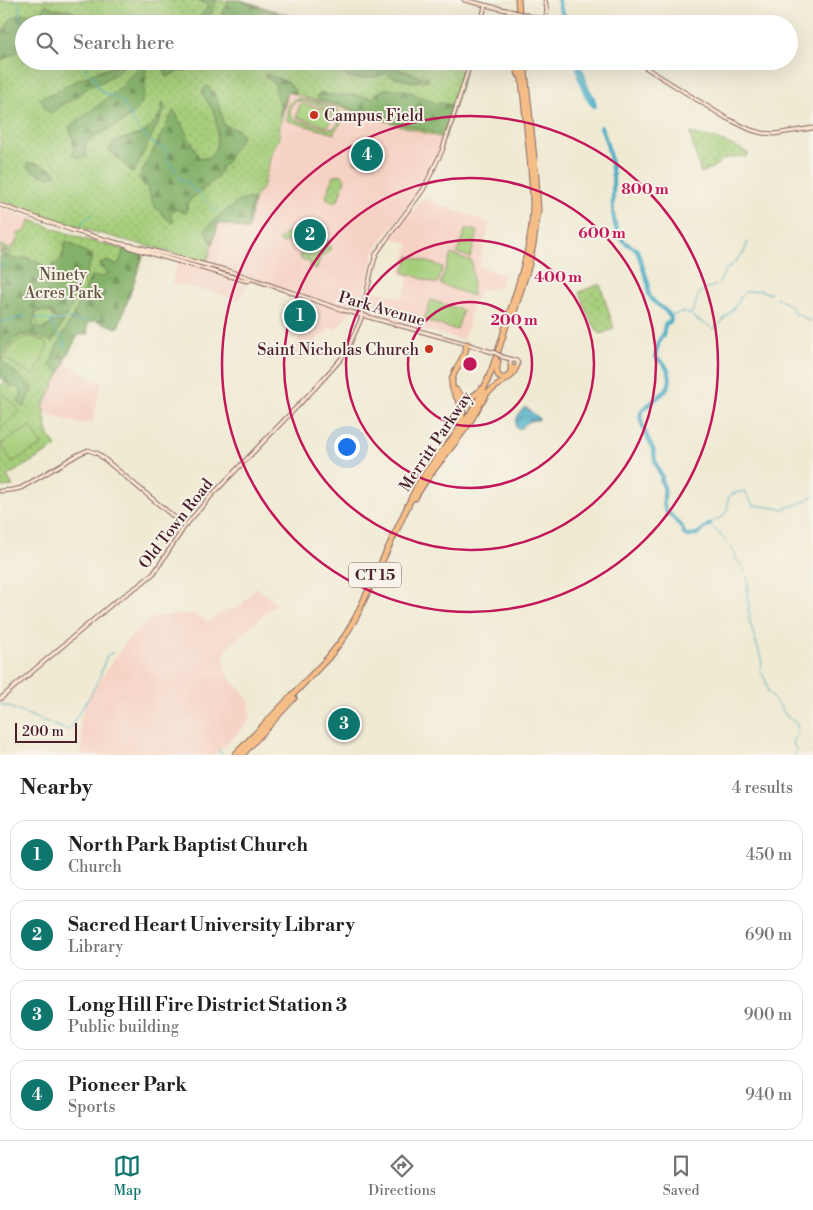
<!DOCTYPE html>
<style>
body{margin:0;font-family:"Libre Bodoni",serif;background:#f6f6f6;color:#202124}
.scale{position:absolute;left:15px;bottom:12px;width:62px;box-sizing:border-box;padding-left:5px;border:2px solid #4a1f2b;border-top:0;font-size:14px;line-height:18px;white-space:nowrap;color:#4a1f2b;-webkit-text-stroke:4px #f7f3e8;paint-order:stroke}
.you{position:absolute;left:346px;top:446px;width:18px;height:18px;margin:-12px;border:4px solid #fff;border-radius:50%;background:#1a73e8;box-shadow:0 0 0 8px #1a73e833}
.badge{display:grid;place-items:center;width:32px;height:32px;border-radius:50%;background:#0f766e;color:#fff;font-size:16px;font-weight:700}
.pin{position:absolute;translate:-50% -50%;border:2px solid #fff;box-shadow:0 1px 5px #0006}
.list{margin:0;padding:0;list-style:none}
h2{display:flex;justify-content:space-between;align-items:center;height:65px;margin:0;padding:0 20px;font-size:21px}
h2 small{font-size:16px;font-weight:400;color:#757577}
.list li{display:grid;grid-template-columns:32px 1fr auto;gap:15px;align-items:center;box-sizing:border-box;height:70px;margin:0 10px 10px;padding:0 10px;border:1px solid #e0e0e0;border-radius:15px}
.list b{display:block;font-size:19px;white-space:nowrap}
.list p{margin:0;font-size:16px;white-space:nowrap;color:#757577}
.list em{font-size:16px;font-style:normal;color:#757577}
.icon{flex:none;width:28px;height:28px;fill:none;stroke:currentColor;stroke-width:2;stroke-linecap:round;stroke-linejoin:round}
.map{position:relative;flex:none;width:813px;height:755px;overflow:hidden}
.search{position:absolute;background:#fff;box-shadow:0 5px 20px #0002;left:15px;right:15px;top:15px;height:55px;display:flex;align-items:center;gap:12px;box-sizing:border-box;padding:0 18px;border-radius:28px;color:#757577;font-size:19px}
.sheet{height:385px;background:#fff}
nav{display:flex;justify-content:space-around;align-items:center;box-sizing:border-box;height:70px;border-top:1px solid #e0e0e0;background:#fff;font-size:14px;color:#757577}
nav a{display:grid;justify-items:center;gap:2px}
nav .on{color:#0f766e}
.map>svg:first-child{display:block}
</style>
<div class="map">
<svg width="813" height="755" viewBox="0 0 813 755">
<defs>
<pattern id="grass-dots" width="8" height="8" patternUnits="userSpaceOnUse" patternTransform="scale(1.25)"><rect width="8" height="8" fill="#a5ce7a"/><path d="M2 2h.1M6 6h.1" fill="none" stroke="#90b06a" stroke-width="1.8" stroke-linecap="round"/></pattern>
<pattern id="forest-firs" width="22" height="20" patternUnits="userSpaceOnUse" patternTransform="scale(1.25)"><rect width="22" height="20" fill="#84b16a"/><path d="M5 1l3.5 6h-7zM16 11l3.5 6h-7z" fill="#6e8f57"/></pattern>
<pattern id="wetland-marsh" width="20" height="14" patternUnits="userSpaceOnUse" patternTransform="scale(1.25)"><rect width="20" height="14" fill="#a5ce7a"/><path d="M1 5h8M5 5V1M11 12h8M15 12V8" fill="none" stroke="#90b06a"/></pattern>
<pattern id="water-waves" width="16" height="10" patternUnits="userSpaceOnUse" patternTransform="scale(1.25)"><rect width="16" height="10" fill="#47acc6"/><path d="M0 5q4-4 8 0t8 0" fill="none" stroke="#3d8ba1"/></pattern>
</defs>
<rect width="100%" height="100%" fill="#f7f3e8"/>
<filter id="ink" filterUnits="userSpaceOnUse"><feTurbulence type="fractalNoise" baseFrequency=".02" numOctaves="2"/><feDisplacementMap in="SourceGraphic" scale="10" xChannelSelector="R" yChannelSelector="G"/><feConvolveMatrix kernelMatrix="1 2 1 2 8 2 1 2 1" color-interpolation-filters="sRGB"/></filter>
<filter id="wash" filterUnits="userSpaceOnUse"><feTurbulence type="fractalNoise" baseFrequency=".0096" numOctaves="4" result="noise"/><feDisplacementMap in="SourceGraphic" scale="20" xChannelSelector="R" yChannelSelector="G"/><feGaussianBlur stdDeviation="1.12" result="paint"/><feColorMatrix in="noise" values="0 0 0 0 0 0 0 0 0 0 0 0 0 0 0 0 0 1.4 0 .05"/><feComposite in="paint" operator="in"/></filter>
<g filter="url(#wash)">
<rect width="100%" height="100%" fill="#f0ead3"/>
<path fill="#f6d2c4" d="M288,92l157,47 -22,47 -44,58 -5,9 -9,36 38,9 6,-20 -10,-4 10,-30 -18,-7 31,-39 68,25 -11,43 25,9 -4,12 -19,3 -5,10 -3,-1 -4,24 -6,17 -94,-25 -17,-6 -16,21 -6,-3 -5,7 -7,4 -17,23 -5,-2 -2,1 -6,-2 31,-55 -70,-23 -10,20 -29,-9 -38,-7 6,-25 28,7 13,-43 29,7 7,-34 8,-9 11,-42 5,-3 1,-7 -1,-4z
M0,207l39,14 -18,36 -21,-7z
M65,363l37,20 -10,41 -15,-1 -33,-9 -1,-7z
M256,587l20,16 -49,45 -3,10 2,16 19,21 5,8 -1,16 -6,9 -29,27h-132l-2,-35 9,-24 38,-56 23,-21 7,-3 36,-2 16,8 5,-5 16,-8h5l5,-2z"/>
<path fill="url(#grass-dots)" stroke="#787652" d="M0,0h241l75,24h-292v37h411l30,10 -20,68 -157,-47 -9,38 1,4 -2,8 -4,3 -11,42 -8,10 -7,33 -29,-7 -12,39 -116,-31 -91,-31z
M690,133c21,4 41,10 59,21l-4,3 -3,-1 -19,3 -9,8 -13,6 -8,-27z
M338,174l4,1 3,5 -7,20c-4,4 -9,2 -12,-3l7,-21z
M30,220l57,20 55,14 1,2 -25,72 -24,-8c-15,10 -21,24 -29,39v4l-22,44 5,26 8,14 -49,29 6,10 -13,1v-100l4,-5 3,-5 -7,-4v-123l13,4 -13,-6v-3l11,4 1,-3 2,1 4,-11 -2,-2c11,-2 10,-4 14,-14z
M299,223l6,2 -5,16 11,3 4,-16 8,3 8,18 -11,10 -3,10 -8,-2 1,-5 -10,-3 3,-11 -9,-3v-1l-8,-3 -1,2h-4l-2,-3 10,-10 3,2 5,-5v-1z
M600,284l14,45 -14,5 -10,-14 -11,-28z"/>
<path fill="url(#forest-firs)" stroke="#67684a" d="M198,0h19l-11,24 -9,-1 -7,-4h8l9,-11v-3z
M229,0h9l74,24h-95z
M46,4c6,4 10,7 18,5l47,15h-87v24l-24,13v-28c5,-3 5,-5 8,-10 4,-8 14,-9 23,-9l2,-2 9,1 1,-5z
M142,61h5c-3,16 0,36 -10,49 -11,16 -46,23 -51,35 -2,4 -1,7 1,11l-1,1 -6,1 -6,-2 -1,-17 -4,-12 50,-37 21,-25z
M164,61h21l4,5 -3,5 -4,-1 -16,7z
M378,61l14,7 13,3 10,4 12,2 2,3 -14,2 -20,-4 -9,-5c-13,5 -31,9 -44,1 -5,-3 -10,-6 -14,-10l-1,-2z
M121,63l3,1c-4,11 -26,19 -36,24 -3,1 -6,5 -9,7 -9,6 -19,10 -27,18l-4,-1 -4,-5 -1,-6 -3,-2 3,-3 11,-2 11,-8 38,-17 11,-2z
M266,74l22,8 8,10 -1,1 -7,-2 -7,24h-2l2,-8 -4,-9 -2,-14 -10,-8z
M207,86c12,8 13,26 17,39l14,5 4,4v3l-9,13 -5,10 -6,7 -5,11 -26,21 -4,5v8l-2,1 -9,-4 -6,5 4,7 -1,1h-2l-15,-14 -4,-6 -3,-10 -10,-14 35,-68 26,49 10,-2 7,-11v-19l-3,-15 -11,-17v-5z
M384,89l21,1 28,12 19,3 -8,31 -126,-37 -1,-3 3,-3 12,2h23l18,3 5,-6z
M163,102l2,8 -32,63 -24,-23c3,-12 22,-12 31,-16 5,-2 10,-6 13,-10 6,-6 8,-15 10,-22z
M28,163l10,1 17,7 1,4c-2,1 -6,2 -8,2 -7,-1 -19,-7 -22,-12z
M253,198l-6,31 -29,-7 -6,22 -7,-14 9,-10 25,-19z
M66,241l27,15 -8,20 -8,12 -4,11v5l-7,12 -11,3 -3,-7 -16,-2 -3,13 4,4 6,3 12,-8 9,-1 -12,21c-9,-5 -25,-11 -35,-5 -6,3 -11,13 -15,19l1,6 29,25 -8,21 -6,-7 3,-6v-4l-4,-4h-6l-11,-10v-125l17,8 7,-3 16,6 6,8 15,-12z
M124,249l17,4 2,3 -25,72 -24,-8 -7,5 1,9 -10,1 -13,24v4l-5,9 -10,-7 7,-19 15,-28 19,-42c7,0 11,3 17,-3l-8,-6v-4l7,-2 9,4 4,-5z"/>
<path fill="url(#wetland-marsh)" stroke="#787652" d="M42,310l8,2 2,3 1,7 -10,7c-6,-5 -7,-8 -7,-16z"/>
<path fill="#a5ce7a" stroke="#787652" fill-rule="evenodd" d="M299,98c7,1 34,8 39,12 7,7 3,16 -4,21v3l-48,-14 1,-3h2c-4,-9 0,-17 10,-19zM296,101h6l31,9 5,6v8l-4,4 -6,1 -33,-10 -4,-4 -1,-4 1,-6z
M300,103l33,9 -5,15 -32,-10z
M366,142l6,-1 7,2 -2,19 -3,2 -20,-2 5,-14z
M466,228l12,4 -8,26 -13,-5z
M451,254l21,7 1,35 -33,-12z
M409,256l34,11 -6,17 -34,-12z
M431,300l32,10 -6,20 -33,-10z
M27,337c8,0 16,2 21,8l-13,29 -2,1 -28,-17c5,-11 10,-18 22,-21z
M4,395l16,15 -20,20v-31z
M31,426l11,19 -30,17 -11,-18z"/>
<path fill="url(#water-waves)" stroke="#486678" d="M525,407l13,10 1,3c-7,0 -13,1 -17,8l-3,1 -3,-2c-2,-7 4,-16 9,-20z"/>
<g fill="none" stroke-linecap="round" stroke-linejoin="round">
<path stroke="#47acc6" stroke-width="1" d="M17,0c1,1 3,6 3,7 0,7 -2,13 4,18
M66,61c6,1 12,4 17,4l3,4v2l8,6 3,6 -1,2 4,4 -1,1 9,5
M109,95l7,1 2,3 6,3 1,5 15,23
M141,131l10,11 5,2 12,8v8l8,12
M179,175l1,4 3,2h4c5,10 9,8 15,15 5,7 11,12 18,18
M88,218l5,-4
M79,226l8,-8
M734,263l10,-11 4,-10
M0,269l4,-7
M776,297l16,10 2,6 4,2 4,1 7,5 4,-2
M691,313c5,-6 4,-13 8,-19 7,-8 12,-5 18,-10 8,-6 4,-14 15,-19
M670,316l13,-4 5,2h2c6,7 16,9 23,15l4,-2 21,-24 3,-7 4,-4 15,-2 11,4
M35,318l11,1 5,2 15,-2h6l8,2 7,-1
M50,321l4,8 7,8 5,11
M0,322c4,-1 7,-1 11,-2 6,-1 10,-4 15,-4
M744,571l-3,-6 -5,-6 -1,-5 -7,-11 -18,-19c5,-4 13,-6 16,-12 3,-4 1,-7 2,-12 1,-7 11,-8 17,-9l8,14 30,4 18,-6 12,-7
M747,577c2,8 1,10 0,17 0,7 4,11 1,17l2,3 -1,5 13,43 -2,8 5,9 2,8 1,5 4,4v2c7,6 10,12 15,19 3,3 3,2 7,4 7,6 2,15 -1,22l3,6 -1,6
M1,704l66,26 5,-4 3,-7 16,-25 9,-18 6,-19 3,-3 4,-1
M219,749l3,6"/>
<path stroke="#47acc6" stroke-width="4" d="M558,0l3,10 8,14
M579,61l-1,4 5,8 3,13 7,12 2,8
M578,65c-1,11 8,34 16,41
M601,127c7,15 10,33 12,50 1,20 -4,43 8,61 4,6 11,8 16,12l12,36c-5,16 17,20 22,32l-1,4 -3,1 -2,2 -2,11c-4,3 -4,5 -5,10 -1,3 -3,7 -2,11 2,4 3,2 6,5 4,3 8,12 8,17 -1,17 -23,22 -29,34 -4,8 11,31 13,39 1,3 0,5 1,8 1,4 5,14 7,17l-1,4c5,8 3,10 3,18 -1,4 1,10 3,14h2c6,9 13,9 15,21l4,2 8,-2h1l13,-10"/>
</g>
</g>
<g filter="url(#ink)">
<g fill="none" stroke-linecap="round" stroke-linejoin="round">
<defs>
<path id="secondary" d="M464,0l46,11
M545,0l2,10 -2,10
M526,15l32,9
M481,24l4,-19
M635,61l91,57 25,12 11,3 12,1 39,-6
M0,205l71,25 47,13
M116,243l19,3 94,25 114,39 124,34 28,9
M128,247l119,34 3,-1
M503,357l11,3
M510 364a4 4 0 1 1 8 0a4 4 0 1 1-8 0Z
M0,491l12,-1 9,-2 58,-34 9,-4 9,3 6,5 82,68
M0,699l112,-95 30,-21 12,-10 31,-47 26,-30 104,-108 26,-29 8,-13 12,-27 11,-51 4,-14 9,-13 38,-51 19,-39 29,-90"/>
<path id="motorway" d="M518,0l2,24
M514,61l5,14
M514,312l15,-48 4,-19 5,-34 -2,-33 -12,-117
M498,362c-1,4 -2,10 0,13 6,8 14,0 13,-8
M456,390c8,12 17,9 25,-1
M482,402l5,-9 24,-17 5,-8
M460,425c9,-23 -10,-27 -8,-45 1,-8 7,-14 10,-21 3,-5 4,-10 5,-15
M415,498c19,-35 50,-61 67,-98
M235,755l93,-97 17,-22 11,-19 62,-133c18,-28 42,-51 58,-80 15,-26 23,-56 32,-85 11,-37 25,-75 25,-114 0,-19 -2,-38 -4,-57 -3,-29 -6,-58 -9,-87
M242,755l52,-57"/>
</defs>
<use href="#secondary" stroke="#846666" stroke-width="5"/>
<use href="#motorway" stroke="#846666" stroke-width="7"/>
<use href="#secondary" stroke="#fbe5cf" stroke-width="3"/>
<use href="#motorway" stroke="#f6be87" stroke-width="5"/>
<defs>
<path id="secondary-bridge" d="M510,11l16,4
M495,353l8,4"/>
</defs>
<use href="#secondary-bridge" stroke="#846666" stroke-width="5" stroke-linecap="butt"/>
<use href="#secondary-bridge" stroke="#fbe5cf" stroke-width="3"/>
</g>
</g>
<g fill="none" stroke="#c2185b" stroke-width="2.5">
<circle cx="470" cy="364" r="62"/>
<circle cx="470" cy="364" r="124"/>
<circle cx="470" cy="364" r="186"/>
<circle cx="470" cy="364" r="248"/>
</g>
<g fill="#c8321e" stroke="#f7f3e8" stroke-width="2">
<circle cx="314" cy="115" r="5"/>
<circle cx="429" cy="349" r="5"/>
</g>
<g text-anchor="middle" stroke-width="4" stroke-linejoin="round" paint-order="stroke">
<rect fill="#f7f3e8" stroke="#7e5f64" stroke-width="1" x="349" y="562.5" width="52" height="25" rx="4"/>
<g font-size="15" font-weight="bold" fill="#4a1f2b">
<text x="375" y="580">CT 15</text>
</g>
<g font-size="16" fill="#4a1f2b" stroke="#f7f3e8" text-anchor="start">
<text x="324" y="121">Campus Field</text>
<text x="419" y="355" text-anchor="end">Saint Nicholas Church</text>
</g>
<g font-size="16" fill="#655443" stroke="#f7f3e8">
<text x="63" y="280">Ninety<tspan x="63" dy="18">Acres Park</tspan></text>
</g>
<g font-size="16" fill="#4a1f2b" stroke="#f7f3e8">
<text transform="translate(382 308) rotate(16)" y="6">Park Avenue</text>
<text transform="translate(435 441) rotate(-56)" y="6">Merritt Parkway</text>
<text transform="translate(175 523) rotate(-52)" y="6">Old Town Road</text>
</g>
</g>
<circle cx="470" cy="364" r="8" fill="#c2185b" stroke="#f7f3e8" stroke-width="2.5"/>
<g font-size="15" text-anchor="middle" font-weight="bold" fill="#c2185b" stroke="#f7f3e8" stroke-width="4" stroke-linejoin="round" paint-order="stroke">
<text x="645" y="194">800 m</text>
<text x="602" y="238">600 m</text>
<text x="558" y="282">400 m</text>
<text x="514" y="325">200 m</text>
</g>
</svg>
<div class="scale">200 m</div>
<div class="you"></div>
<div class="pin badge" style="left:300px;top:316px">1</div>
<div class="pin badge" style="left:310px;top:235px">2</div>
<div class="pin badge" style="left:344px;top:724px">3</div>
<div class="pin badge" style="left:367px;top:155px">4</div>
<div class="search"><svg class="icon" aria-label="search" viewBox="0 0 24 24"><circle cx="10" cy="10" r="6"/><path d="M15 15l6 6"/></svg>Search here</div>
</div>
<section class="sheet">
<h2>Nearby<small>4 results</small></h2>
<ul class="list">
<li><span class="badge">1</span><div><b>North Park Baptist Church</b><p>Church</p></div><em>450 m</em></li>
<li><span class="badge">2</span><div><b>Sacred Heart University Library</b><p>Library</p></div><em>690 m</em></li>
<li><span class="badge">3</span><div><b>Long Hill Fire District Station 3</b><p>Public building</p></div><em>900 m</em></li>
<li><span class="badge">4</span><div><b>Pioneer Park</b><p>Sports</p></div><em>940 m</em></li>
</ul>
</section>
<nav>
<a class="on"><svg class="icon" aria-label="map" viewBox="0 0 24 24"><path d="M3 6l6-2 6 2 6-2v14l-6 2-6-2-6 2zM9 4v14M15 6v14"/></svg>Map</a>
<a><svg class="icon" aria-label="directions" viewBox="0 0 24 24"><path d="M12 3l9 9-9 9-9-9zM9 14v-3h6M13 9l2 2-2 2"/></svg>Directions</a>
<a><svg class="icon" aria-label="saved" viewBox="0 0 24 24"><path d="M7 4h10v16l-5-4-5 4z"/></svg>Saved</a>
</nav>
